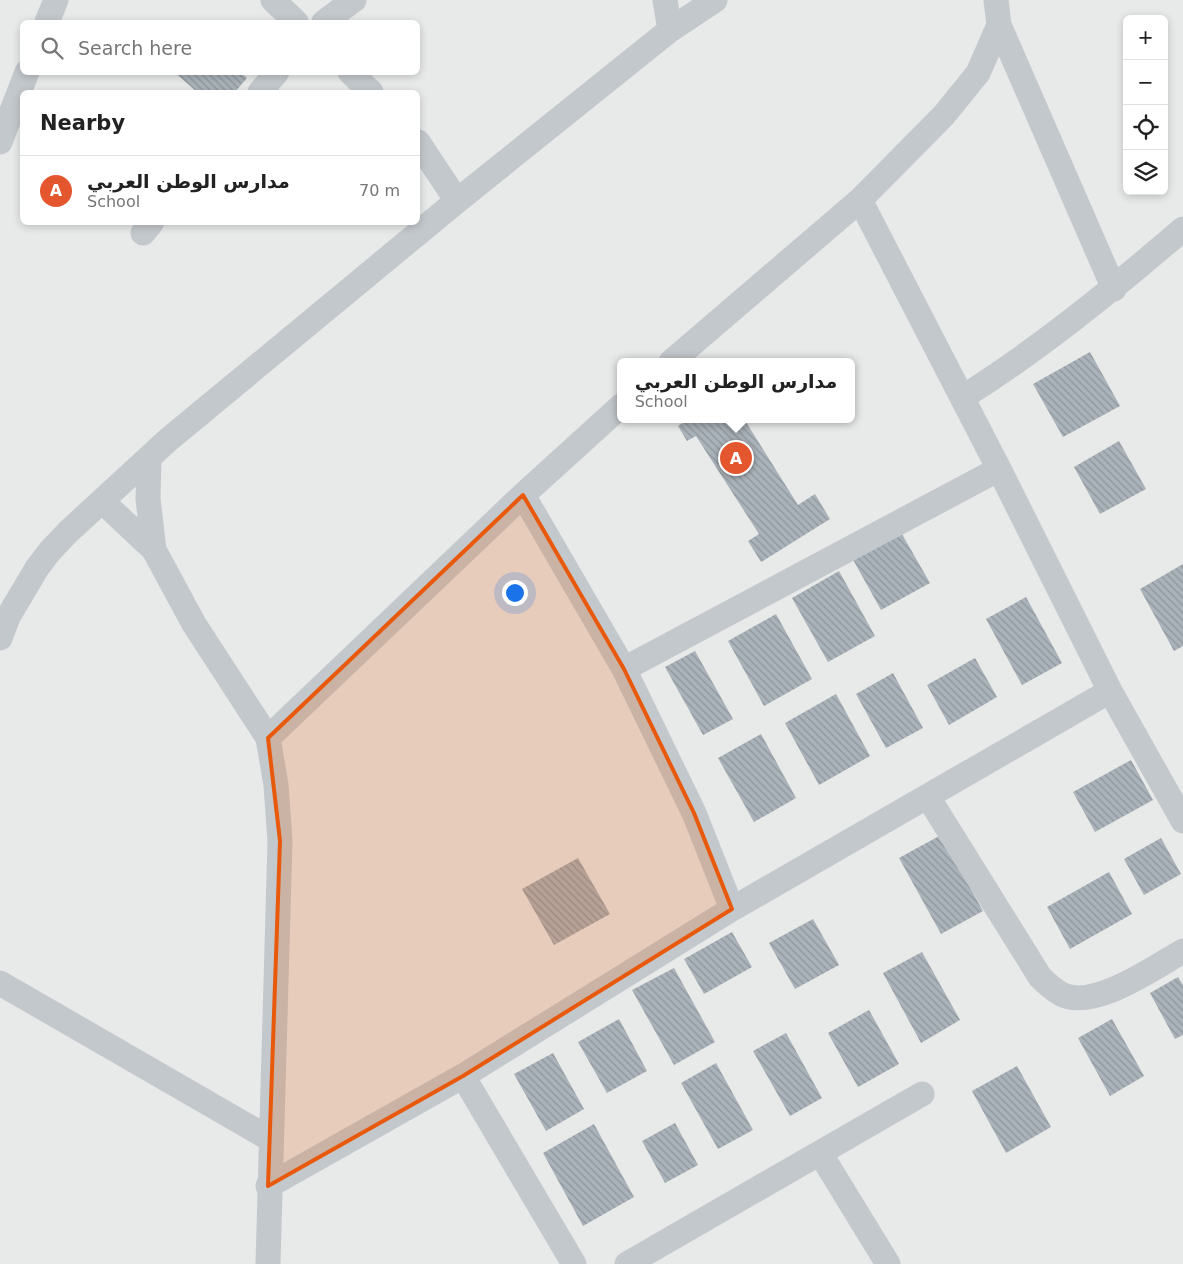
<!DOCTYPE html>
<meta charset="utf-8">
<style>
body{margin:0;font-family:"DejaVu Sans",Vazirmatn,sans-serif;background:#f2f2f2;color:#222}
.controls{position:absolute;right:15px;top:15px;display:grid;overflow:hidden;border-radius:8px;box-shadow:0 2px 8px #0003}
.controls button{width:45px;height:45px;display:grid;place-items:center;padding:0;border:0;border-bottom:1px solid #e0e0e0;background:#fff;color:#222;font:25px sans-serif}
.you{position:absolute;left:514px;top:592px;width:18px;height:18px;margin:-12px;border:4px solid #fff;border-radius:50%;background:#1a73e8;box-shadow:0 0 0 8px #1a73e833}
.badge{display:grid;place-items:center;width:32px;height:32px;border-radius:50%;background:#e4572e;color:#fff;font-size:16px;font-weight:700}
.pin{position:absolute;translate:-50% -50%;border:2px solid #fff;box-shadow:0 1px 5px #0006}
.popup{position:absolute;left:617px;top:358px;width:238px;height:65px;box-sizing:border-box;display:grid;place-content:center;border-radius:8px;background:#fff;filter:drop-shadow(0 1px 4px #0005);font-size:16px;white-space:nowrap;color:#767676}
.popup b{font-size:19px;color:#222}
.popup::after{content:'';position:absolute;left:50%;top:100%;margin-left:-10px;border:10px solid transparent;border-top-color:#fff}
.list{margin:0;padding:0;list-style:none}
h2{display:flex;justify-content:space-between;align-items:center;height:65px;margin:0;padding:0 20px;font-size:21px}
h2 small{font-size:16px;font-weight:400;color:#767676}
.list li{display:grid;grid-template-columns:32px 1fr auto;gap:15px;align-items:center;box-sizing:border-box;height:70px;padding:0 20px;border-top:1px solid #e0e0e0}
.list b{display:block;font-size:19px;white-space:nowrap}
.list p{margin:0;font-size:16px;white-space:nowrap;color:#767676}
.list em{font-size:16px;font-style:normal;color:#767676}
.icon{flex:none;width:28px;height:28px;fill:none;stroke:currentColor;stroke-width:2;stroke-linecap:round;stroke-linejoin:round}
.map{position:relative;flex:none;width:1183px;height:1264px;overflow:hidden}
.search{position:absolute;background:#fff;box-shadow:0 2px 8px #0003;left:20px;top:20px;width:400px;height:55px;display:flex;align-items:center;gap:12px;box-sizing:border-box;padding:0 18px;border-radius:8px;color:#767676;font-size:19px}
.panel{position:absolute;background:#fff;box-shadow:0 2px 8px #0003;left:20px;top:90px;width:400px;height:135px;border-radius:8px}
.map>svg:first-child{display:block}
</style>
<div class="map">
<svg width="1183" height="1264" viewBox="0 0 1183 1264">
<defs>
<pattern id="building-back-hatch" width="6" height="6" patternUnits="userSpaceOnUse" patternTransform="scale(1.25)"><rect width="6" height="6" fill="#aab3b9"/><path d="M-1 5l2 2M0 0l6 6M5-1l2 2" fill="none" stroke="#8e969c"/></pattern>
</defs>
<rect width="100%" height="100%" fill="#fafaf8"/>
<path fill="#e8e9e9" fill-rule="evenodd" d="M0,0h1183v1264h-1183zM1127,19h37v172h-37zM22,22h396v50h-396zM22,92h396v130h-396zM621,362h230v57h-230z"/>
<path fill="url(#building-back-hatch)" d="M174,72h66l7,6 -12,14h-38z
M1090,352l30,54 -57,31 -30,-53z
M688,419h56l54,86 17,-11 15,25 -69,43 -13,-21 11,-7 -63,-98 -9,5 -9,-15z
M1119,441l27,48 -46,25 -26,-47z
M899,529l31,54 -49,27 -30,-54z
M1183,564v82l-9,5 -34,-62z
M839,571l36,65 -47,26 -36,-64z
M1026,597l36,66 -40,22 -36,-66z
M776,614l36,65 -48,27 -36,-65z
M695,651l38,68 -30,16 -38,-68z
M975,658l22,39 -48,28 -22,-40z
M893,673l30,55 -37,20 -30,-54z
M836,694l34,62 -51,29 -34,-62z
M761,734l35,64 -42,24 -36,-64z
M1131,760l22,40 -58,32 -22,-40z
M941,835l42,76 -42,23 -42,-76z
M1161,838l20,36 -37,21 -20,-36z
M578,858l32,56 -56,31 -32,-56z
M1109,872l23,42 -62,35 -23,-42z
M813,919l26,46 -44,24 -26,-46z
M732,932l20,35 -48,27 -20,-35z
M922,952l38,68 -39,23 -38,-70z
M674,968l41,74 -41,23 -42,-75z
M1178,977l5,8v50l-8,4 -25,-46z
M869,1010l30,54 -41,23 -30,-54z
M619,1019l28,52 -40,22 -29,-51z
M1112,1019l32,57 -34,20 -32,-58z
M786,1033l36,65 -32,18 -37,-65z
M553,1053l31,56 -38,22 -32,-57z
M716,1063l37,67 -35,19 -37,-66z
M1017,1066l34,61 -45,26 -34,-62z
M675,1123l23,42 -33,18 -23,-42z
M594,1124l40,73 -51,29 -40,-73z"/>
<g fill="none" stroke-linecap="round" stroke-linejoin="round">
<path stroke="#c3c8cc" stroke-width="25" d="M273,0l23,22
M665,0l5,30
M996,0l3,25 115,264
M47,22l9,-22
M324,22l30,-22
M350,72l21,20
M260,92l17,-20
M0,142l27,-70
M418,142l39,59
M860,200l139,269 111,222 73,130
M143,233l9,-11
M671,362l189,-162 84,-85 34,-42 21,-48
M963,397c78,-49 150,-108 220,-168
M149,459l-1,40 6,51
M523,495l101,174 70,144 38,96
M103,502l51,48 40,74 74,114 8,47 4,56 -12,423
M0,638l8,-21 29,-49 13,-17 18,-19 100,-92 289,-239 213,-171 45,-30
M624,669l375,-200
M268,738l255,-243 98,-89
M928,797l112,180c6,6 14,13 21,17 32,17 94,-27 122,-43
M0,983l270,156
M463,1076l111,188
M820,1153l68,111
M268,1186l195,-110 269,-167 378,-218
M627,1264l295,-170"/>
</g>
<path fill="#e8590c" fill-opacity="0.2" stroke="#e8590c" stroke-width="4" stroke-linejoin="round" d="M523,495l101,174 70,144 38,96 -269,167 -195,110 12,-345 -12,-103z"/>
</svg>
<div class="controls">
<button>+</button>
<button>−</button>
<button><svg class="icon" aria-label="locate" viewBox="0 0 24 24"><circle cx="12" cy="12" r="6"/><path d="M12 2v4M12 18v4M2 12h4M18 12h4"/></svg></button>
<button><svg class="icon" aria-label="layers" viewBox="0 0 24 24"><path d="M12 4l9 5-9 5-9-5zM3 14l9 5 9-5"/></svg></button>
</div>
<div class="you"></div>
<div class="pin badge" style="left:736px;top:458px">A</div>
<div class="popup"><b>مدارس الوطن العربي</b>School</div>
<div class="search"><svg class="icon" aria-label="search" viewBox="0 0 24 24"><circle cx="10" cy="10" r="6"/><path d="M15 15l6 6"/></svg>Search here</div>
<section class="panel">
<h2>Nearby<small></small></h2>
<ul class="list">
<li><span class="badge">A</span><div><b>مدارس الوطن العربي</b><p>School</p></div><em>70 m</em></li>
</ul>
</section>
</div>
